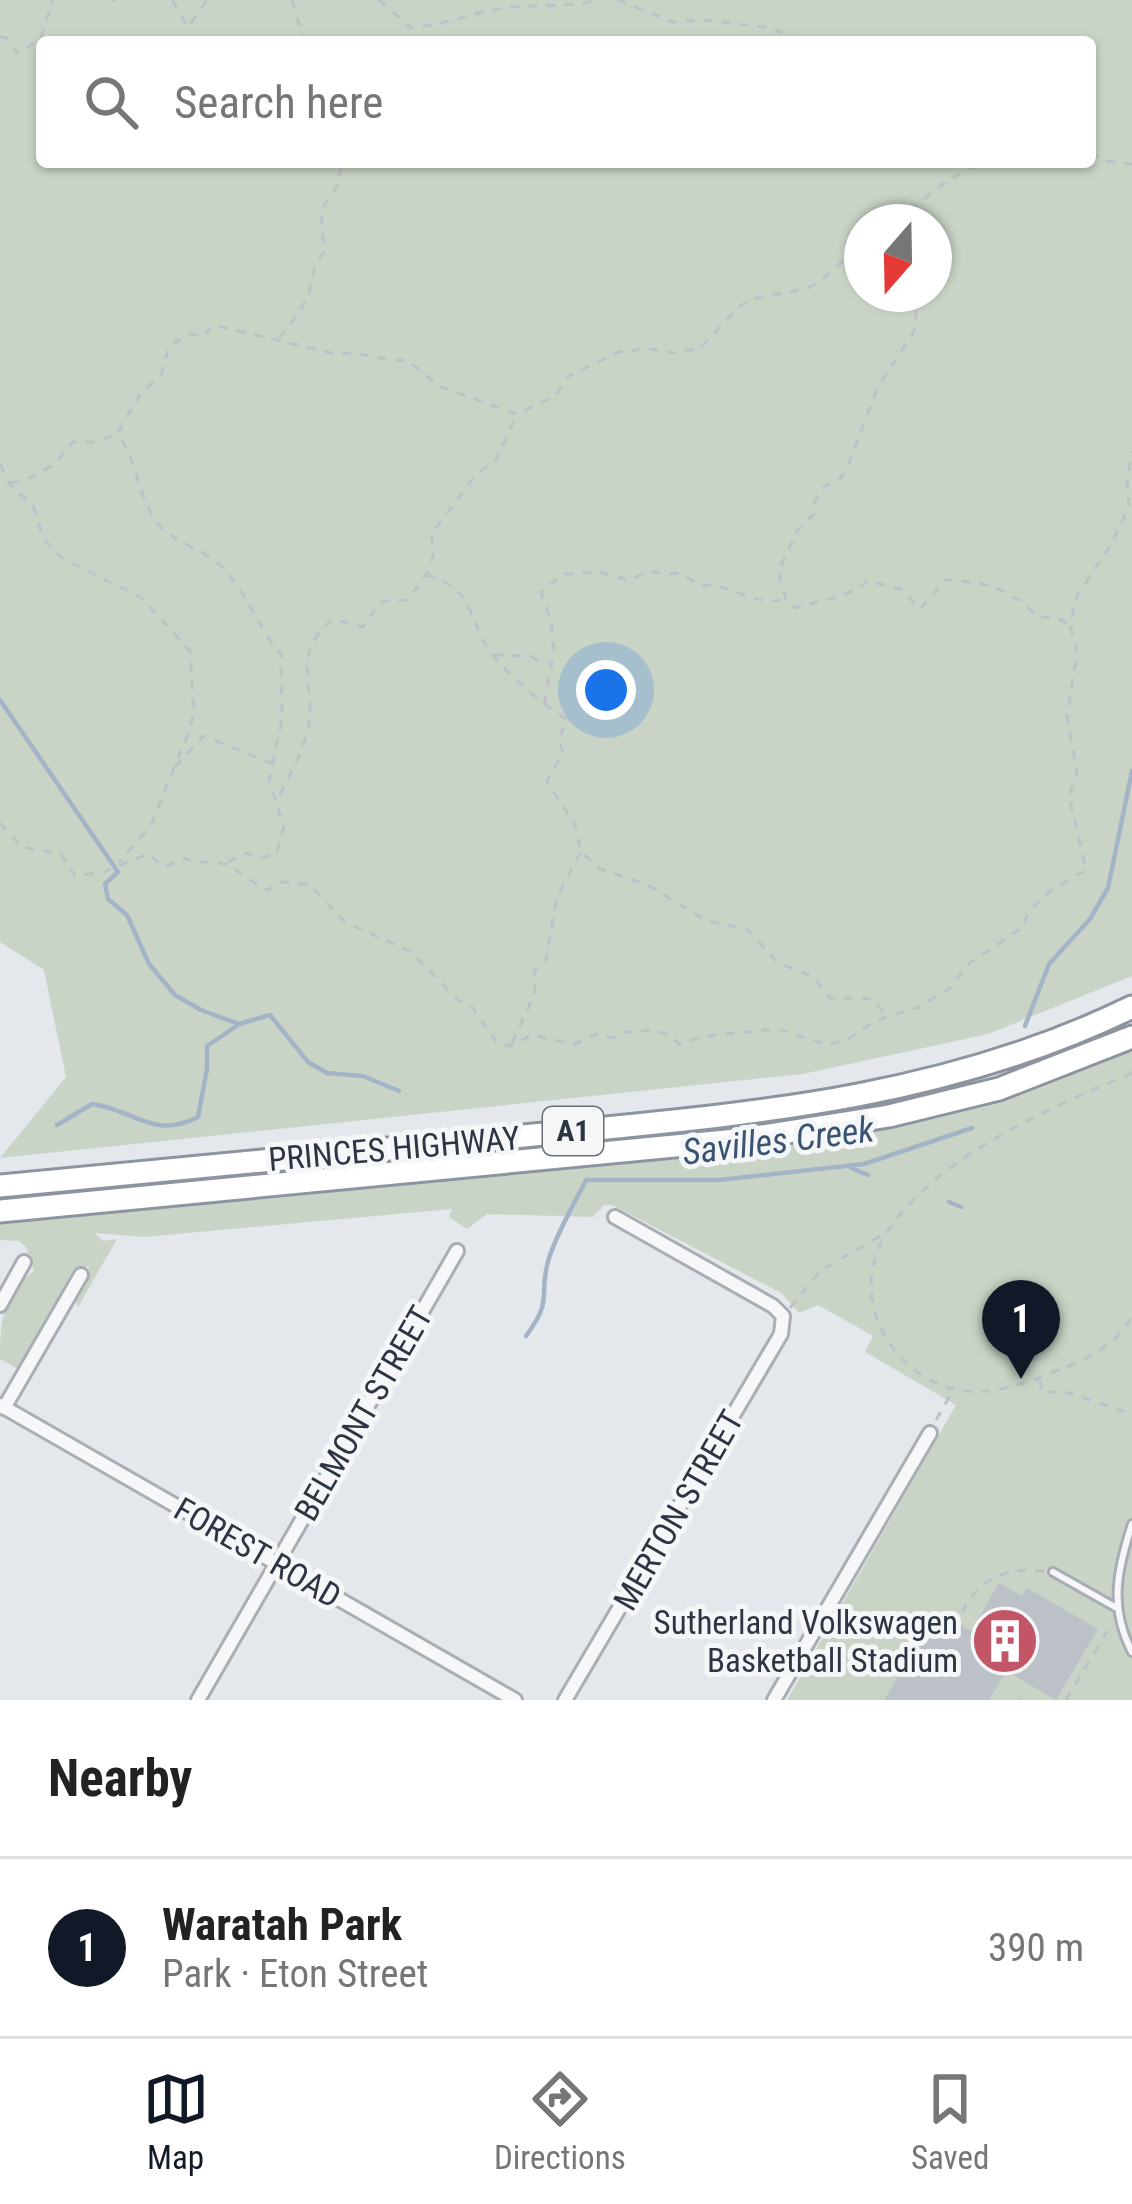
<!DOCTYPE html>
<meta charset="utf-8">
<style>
body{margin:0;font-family:"Roboto Condensed",sans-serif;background:#f2f2f2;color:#222}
.compass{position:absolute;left:844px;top:204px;width:108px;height:108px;border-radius:50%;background:#fff;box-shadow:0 3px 9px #0004;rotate:200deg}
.you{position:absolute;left:606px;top:690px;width:42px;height:42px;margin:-30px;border:9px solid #fff;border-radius:50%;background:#1a73e8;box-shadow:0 0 0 18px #1a73e833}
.badge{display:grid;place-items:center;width:78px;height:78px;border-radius:50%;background:#111827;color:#fff;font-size:39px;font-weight:700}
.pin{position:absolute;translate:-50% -99px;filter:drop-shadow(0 3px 6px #0008)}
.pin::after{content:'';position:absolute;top:63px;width:42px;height:36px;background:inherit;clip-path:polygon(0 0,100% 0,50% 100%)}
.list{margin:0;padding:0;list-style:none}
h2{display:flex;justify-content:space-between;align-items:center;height:156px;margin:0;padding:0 48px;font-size:51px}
h2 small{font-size:39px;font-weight:400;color:#767676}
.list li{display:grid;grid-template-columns:78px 1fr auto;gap:36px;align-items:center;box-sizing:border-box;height:180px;padding:0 48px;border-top:3px solid #e0e0e0}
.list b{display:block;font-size:45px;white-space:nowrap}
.list p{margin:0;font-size:39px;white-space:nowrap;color:#767676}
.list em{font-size:39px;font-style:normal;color:#767676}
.icon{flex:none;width:66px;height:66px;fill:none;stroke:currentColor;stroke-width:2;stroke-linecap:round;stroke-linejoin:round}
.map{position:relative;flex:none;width:1132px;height:1700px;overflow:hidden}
.search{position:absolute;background:#fff;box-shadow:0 3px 9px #0004;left:36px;right:36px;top:36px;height:132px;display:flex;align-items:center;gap:30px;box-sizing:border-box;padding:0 42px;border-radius:12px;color:#767676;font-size:45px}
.sheet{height:336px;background:#fff}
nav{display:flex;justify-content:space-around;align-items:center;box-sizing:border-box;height:168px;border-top:3px solid #e0e0e0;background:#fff;font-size:33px;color:#767676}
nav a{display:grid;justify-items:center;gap:6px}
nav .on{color:#111827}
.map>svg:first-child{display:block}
</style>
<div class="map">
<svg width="1132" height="1700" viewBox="0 0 1132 1700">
<rect width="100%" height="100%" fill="#e4e7eb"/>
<path fill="#c9d4c6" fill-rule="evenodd" d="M0,0h1132v976l-144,58 -185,40 -803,84 66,-81 -22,-107 -44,-28zM1090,42v120h-1048v-120zM934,222v72h-72v-72z
M1132,1048v652h-345l169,-295 -91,-53 8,-16 -55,-31 -19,8 -18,-20 -169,-88h-8l-11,12 -106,-3 -20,15 -18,-12 3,-8 -308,28 -49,-4 8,8 14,-2 -39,68 -4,-10 15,-31 -14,6 -55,98 -20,-11c0,-36 2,-66 34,-88l-8,-24 -7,-6 -19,-1v-17l772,-74 193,-39z"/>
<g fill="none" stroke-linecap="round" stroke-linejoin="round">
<path stroke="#a3b4c7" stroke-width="4.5" d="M0,700l118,172 -13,12 3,15 19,16 22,49 26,31 26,15 38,14 31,-9 38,47 19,11 36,3 36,15
M1025,1026l24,-62 41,-45 18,-31 24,-117
M57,1125l35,-21c44,6 60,36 106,13l9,-48v-23l31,-21
M851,1168l17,7
M949,1202l12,5
M526,1336c29,-39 11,-39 23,-78 9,-27 24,-52 37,-78h133l145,-16 108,-36"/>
</g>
<path fill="#bcc0c7" d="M1025,1329l16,11 -3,19 -18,8 -15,-12 3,-20z
M999,1583l23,13 5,-8 71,41 -42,71 -50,-29 -17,29h-105l42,-70 15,9 11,-19 19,11z"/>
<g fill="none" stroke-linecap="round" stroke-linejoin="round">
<defs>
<path id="service" d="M1132,1524c-15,46 -23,84 0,128
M1053,1572l62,35"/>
<path id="minor" d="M0,1305l24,-43
M0,1405l515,295
M4,1408l77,-133
M198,1700l259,-449
M565,1700l216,-366 2,-18 -10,-10 -158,-89
M774,1700l156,-267"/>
<path id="trunk" d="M0,1186c175,-17 349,-33 524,-50 212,-21 413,-34 608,-129
M0,1211l737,-71 152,-24 110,-27 133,-52"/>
</defs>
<use href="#service" stroke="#a9aeb5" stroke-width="12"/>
<use href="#minor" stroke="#a9aeb5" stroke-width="18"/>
<use href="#trunk" stroke="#8d94a0" stroke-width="27"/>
<path stroke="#bec1c6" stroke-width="3" stroke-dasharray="9 9" stroke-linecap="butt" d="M111,0h5
M172,0l16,27 19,-27
M292,0l12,42
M379,0l32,28c33,-3 61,-15 93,-20 31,-4 64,0 94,-8
M618,0l55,22 32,-2 66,8 35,14
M0,37l7,1 10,15 23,-13 13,-40
M1090,153l17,8 25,3
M896,222c33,-25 57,-54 99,-60
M911,294l-1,8 6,10 -2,19 -37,58 -31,82 -7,9 -14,6 -10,15 -1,13 -17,17 -19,41 8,27 9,9c28,-9 48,-8 73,-27l33,8 19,20 25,-29c38,1 67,8 92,37h18l14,7
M279,338c13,-15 26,-31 31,-50 3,-16 4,-22 14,-36l-3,-42 15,-22 7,-26
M0,464l9,19 25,25 9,30 17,19 82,41 48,53 4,61 -4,17 -39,96 -32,37
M10,483c30,-6 44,-16 63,-41h22l20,-7
M426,575c49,14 39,38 63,75 13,20 56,57 78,69l-8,21 4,13 -16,28 28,44 6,27 19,17 48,16 57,35 43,10 30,33 34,13 18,22 43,1 14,18
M494,655l35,1 19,8
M545,704c0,-18 7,-34 8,-51 2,-21 -5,-42 -12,-61l22,-18 35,-2 31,8 19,-8 34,2 18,12c30,-5 53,22 84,13
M175,767l28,-31 68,27
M280,795c10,-21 25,-48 29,-71 6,-46 -19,-68 24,-105l30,8 17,-25 27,-2c17,-23 32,-36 24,-65l46,-62 18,-11 21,-46
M0,823l22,24 39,7 14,22 28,-4 45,-18 16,13 21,-9c13,7 26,2 39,6 12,4 30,20 44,26l13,-8 29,3 35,37 65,29 49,50 14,7 24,35 14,3 21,-11 42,9 23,-10 16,4 12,-6 28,-2 14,4 12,10 26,-8 73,-7 50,16 22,-7 27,-18 42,-13 31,-19 17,-23 56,-38 5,-15 22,-21 36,-21 -17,-74 8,-24 -10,-54 10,-66 -7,-27 7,-29 35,-53 17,-37 -2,-27 5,-28
M228,862l19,-9 13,5 16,-4 8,-27 -15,-46 13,-62 -1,-65c-23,-26 -33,-60 -58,-86 -19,-20 -53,-25 -68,-48 -18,-27 -18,-61 -38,-86l24,-41 20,-18 8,-29 21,-12 14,2 9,-11 123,29c24,-4 46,8 71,6l34,27 76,27 38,-18 14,-20 49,-24 31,-3 27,4 25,-6 39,-41 12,-7 53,-10 13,-6 44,-39
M512,1043l23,-50 -1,-21 12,-13 11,-62 23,-44
M1132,1073c-80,34 -195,83 -244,158 -41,60 -2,141 66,158 35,9 75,-7 107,-20 27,-10 59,-26 71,-54
M790,1308l30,-37 64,-37
M1039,1380l4,13 20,-2 69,23
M936,1420l16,-28
M962,1612c20,-36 42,-44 82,-41
M1018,1700h3
M1066,1700l44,-73"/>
<use href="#service" stroke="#f7f7f9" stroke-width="6"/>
<use href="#minor" stroke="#f7f7f9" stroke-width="12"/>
<use href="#trunk" stroke="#fff" stroke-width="21"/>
</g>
<defs>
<symbol id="building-disc" viewBox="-11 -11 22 22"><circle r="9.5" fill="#c35666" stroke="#f4f6f8"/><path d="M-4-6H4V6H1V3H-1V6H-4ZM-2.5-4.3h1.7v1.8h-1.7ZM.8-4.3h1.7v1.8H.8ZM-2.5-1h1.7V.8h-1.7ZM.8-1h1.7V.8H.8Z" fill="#fff"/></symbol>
</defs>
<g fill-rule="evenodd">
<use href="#building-disc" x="967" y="1603" width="76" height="76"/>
</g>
<g text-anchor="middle" stroke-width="10" stroke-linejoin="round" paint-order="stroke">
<rect fill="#f4f6f8" stroke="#696f79" stroke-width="3" x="543" y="1107" width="60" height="48" rx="9"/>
<g font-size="30" font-weight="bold" fill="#2d3542">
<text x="573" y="1141">A1</text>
</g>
<g font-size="33" fill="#2d3542" stroke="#f4f6f8">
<text transform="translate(394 1148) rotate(-5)" y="12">PRINCES HIGHWAY</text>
<text transform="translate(363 1413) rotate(-60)" y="12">BELMONT STREET</text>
<text transform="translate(678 1510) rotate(-60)" y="12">MERTON STREET</text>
<text transform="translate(258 1552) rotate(30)" y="12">FOREST ROAD</text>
</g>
<g font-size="33" fill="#2d3542" stroke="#f4f6f8" text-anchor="end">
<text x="958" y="1634">Sutherland Volkswagen<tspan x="958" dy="38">Basketball Stadium</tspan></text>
</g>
<g font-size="36" font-style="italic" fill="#3b5372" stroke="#f4f6f8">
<text transform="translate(778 1140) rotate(-7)" y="13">Savilles Creek</text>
</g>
</g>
</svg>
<svg class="compass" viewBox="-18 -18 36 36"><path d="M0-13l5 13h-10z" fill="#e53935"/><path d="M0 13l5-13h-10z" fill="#767676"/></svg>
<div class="you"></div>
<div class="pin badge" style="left:1021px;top:1379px">1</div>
<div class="search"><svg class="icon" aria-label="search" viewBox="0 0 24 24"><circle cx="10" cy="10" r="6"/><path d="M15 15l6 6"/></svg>Search here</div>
</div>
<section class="sheet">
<h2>Nearby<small></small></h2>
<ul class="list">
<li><span class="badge">1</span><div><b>Waratah Park</b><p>Park · Eton Street</p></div><em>390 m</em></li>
</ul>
</section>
<nav>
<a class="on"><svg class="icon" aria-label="map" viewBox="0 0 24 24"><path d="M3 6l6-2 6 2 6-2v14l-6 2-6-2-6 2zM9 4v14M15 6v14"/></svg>Map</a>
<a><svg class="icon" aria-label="directions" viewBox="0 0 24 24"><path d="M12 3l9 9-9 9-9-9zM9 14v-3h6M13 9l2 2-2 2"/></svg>Directions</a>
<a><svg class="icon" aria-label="saved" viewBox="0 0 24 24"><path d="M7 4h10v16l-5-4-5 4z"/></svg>Saved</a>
</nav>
